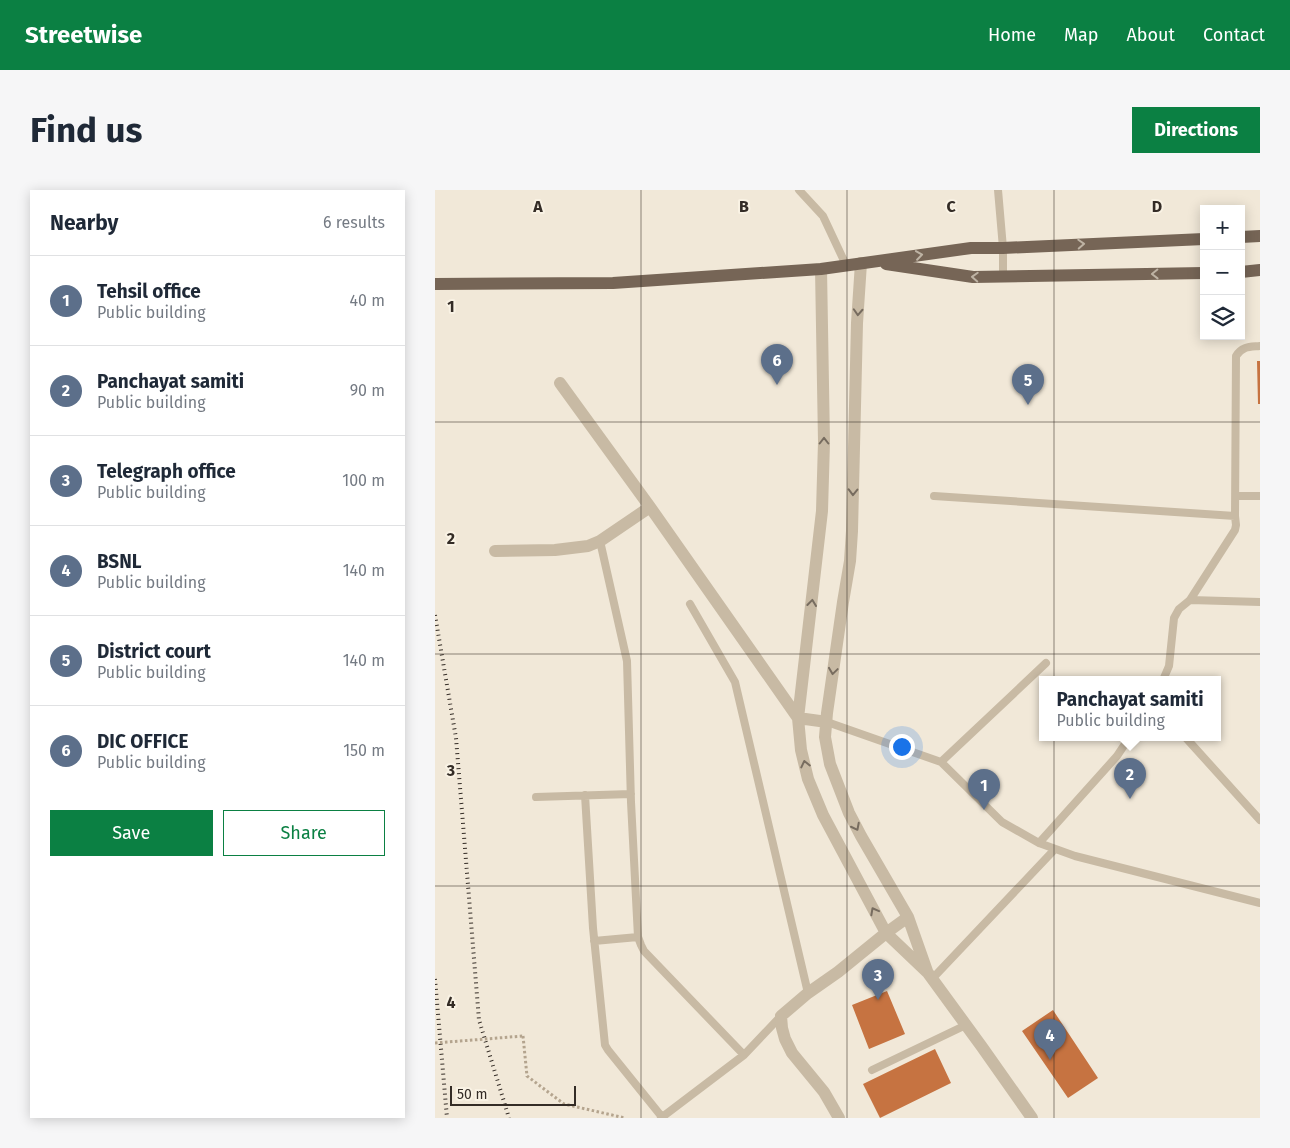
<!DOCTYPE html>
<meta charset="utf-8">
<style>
body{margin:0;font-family:"Fira Sans",sans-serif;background:#f6f6f7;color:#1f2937}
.controls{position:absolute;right:15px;top:15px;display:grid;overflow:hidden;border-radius:0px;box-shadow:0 2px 12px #0003}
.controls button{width:45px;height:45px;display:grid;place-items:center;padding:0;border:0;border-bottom:1px solid #e0e1e3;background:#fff;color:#1f2937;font:25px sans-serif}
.scale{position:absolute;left:15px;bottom:12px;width:126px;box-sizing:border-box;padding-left:5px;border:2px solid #342c26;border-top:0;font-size:14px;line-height:18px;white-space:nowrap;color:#342c26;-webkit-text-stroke:4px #f9f2e4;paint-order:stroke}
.you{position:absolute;left:466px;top:556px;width:18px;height:18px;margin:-12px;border:4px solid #fff;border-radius:50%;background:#1a73e8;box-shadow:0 0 0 8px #1a73e833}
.badge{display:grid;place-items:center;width:32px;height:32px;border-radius:50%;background:#0b8043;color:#fff;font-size:16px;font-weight:700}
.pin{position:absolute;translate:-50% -41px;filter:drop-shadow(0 1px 2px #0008)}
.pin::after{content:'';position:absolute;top:26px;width:18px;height:15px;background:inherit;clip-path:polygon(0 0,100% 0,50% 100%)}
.popup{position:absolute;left:604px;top:486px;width:182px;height:65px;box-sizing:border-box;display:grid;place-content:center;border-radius:0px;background:#fff;filter:drop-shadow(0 1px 4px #0005);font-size:16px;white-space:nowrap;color:#747a83}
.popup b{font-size:19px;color:#1f2937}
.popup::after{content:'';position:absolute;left:50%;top:100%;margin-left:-10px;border:10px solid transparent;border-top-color:#fff}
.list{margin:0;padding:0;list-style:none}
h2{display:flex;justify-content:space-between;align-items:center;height:65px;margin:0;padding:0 20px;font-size:21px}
h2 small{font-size:16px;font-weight:400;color:#747a83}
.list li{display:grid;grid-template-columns:32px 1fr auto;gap:15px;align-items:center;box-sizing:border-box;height:90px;padding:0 20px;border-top:1px solid #e0e1e3}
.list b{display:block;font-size:19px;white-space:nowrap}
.list p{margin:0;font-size:16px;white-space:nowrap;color:#747a83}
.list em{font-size:16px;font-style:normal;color:#747a83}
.actions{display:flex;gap:10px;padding:15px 20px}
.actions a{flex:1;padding:11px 0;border:1px solid #0b8043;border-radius:0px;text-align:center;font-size:18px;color:#0b8043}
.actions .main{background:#0b8043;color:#fff}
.icon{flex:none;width:28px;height:28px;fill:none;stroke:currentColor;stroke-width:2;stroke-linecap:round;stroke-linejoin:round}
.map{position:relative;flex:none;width:825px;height:928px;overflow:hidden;border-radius:0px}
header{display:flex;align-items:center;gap:30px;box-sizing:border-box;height:70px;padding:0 25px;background:#0b8043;color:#fff}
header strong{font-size:24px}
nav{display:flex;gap:28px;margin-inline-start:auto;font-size:18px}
.intro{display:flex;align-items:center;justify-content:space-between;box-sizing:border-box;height:120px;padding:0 30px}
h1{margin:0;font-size:35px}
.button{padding:12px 22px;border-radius:0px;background:#0b8043;color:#fff;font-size:18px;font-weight:700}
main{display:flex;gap:30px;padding:0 30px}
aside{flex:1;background:#fff;border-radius:0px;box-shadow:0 2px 12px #0003}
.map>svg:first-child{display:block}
</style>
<header>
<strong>Streetwise</strong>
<nav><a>Home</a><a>Map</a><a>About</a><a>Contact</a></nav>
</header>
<div class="intro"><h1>Find us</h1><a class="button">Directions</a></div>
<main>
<aside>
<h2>Nearby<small>6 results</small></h2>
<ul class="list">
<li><span class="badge" style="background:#5c6f8a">1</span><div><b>Tehsil office</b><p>Public building</p></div><em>40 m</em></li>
<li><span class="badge" style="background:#5c6f8a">2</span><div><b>Panchayat samiti</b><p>Public building</p></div><em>90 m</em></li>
<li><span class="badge" style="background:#5c6f8a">3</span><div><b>Telegraph office</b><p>Public building</p></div><em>100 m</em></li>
<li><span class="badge" style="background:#5c6f8a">4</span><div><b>BSNL</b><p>Public building</p></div><em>140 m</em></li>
<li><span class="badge" style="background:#5c6f8a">5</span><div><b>District court</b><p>Public building</p></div><em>140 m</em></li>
<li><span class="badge" style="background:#5c6f8a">6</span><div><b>DIC OFFICE</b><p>Public building</p></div><em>150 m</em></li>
</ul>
<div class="actions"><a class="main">Save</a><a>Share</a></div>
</aside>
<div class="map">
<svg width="825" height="928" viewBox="0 0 825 928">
<rect width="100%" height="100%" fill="#f1e8d8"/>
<path fill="#c67341" d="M822,171h3v43h-2z
M452,801l18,43 -36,15 -17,-44z
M618,820l45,68 -30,20 -46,-67z
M500,859l16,34 -71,35 -17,-34z"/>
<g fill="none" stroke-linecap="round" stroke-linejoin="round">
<path stroke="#b4a48e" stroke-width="3" stroke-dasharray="2.5 2.5" stroke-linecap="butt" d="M88,846l4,40 37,28 61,14"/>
<path stroke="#c8baa4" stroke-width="8" d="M364,0l24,26 23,49
M563,0l5,58v29
M499,306l301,20
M801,306h24
M165,351l27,120 4,141 7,135 3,8 3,6 100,104
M755,410l70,2
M255,414l45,78 73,311
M728,490l6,-14 5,-48 5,-9 11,-9 45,-70 1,-5 -1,-9 1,-160c6,-10 14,-9 24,-10
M392,532l114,40 61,60 37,21 36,13 185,47
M751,548l74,82
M506,572l105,-99
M150,605l8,133 12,117 3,5 54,67
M101,607l95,-3
M604,653l78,-87 12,-18
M159,751l44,-4
M497,789l123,-130
M437,880l94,-45
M226,928l83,-63 37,-39"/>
<path stroke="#c8baa4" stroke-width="12" d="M426,73l-4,60 -5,208 -2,30 -7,41 -16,111 -2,24 5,27 19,49 12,23 47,81 19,54
M386,79l3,173 -2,69 -24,207 3,32 7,29 15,36 63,118 42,40 54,74 50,71
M125,193l90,124 148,211 29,4
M60,361l60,-1 33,-4 12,-5 50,-34
M404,928l-15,-26 -32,-39 -7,-14 -3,-11 -1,-12 27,-23 30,-21 48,-39 22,-16"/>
<path stroke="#766556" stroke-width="12" d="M806,47l19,-1
M451,74l87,13 231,-4
M806,82l19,-2
M0,94l178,-1 208,-14 150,-21h32l201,-9"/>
<path stroke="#342c26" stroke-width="4" stroke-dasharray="1 4" stroke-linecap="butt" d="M0,425l21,123 23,282 30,98
M0,789l12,139"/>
<path stroke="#b4a48e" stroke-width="3" stroke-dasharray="2.5 2.5" stroke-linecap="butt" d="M0,853l88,-7"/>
</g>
<defs><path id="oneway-chevron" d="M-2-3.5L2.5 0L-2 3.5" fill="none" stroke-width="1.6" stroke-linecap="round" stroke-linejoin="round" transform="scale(1.25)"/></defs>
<g stroke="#beb3a4">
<use href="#oneway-chevron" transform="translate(646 54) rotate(-3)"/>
<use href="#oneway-chevron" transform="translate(484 65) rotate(-8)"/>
<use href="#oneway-chevron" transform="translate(720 84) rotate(179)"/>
<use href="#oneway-chevron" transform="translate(540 87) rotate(-177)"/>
</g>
<g stroke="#776c5f">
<use href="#oneway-chevron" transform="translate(423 122) rotate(93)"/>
<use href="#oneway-chevron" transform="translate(389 251) rotate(-90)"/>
<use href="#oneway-chevron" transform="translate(418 302) rotate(91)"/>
<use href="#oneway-chevron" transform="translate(377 413) rotate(-83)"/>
<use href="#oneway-chevron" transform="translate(398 481) rotate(98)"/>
<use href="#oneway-chevron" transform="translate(370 574) rotate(-103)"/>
<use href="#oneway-chevron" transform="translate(421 637) rotate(63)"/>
<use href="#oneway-chevron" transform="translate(439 721) rotate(-118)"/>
</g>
<path fill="none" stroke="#342c26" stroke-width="1" stroke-opacity="0.55" d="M206,0v928M412,0v928M619,0v928M0,232h825M0,464h825M0,696h825"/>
<g font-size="16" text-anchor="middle" font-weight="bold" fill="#342c26" stroke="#f9f2e4" stroke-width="4" stroke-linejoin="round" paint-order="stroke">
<text x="103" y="22">A</text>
<text x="309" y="22">B</text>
<text x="516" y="22">C</text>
<text x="722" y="22">D</text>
<text x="16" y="122">1</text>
<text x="16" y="354">2</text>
<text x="16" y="586">3</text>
<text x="16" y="818">4</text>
</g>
</svg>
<div class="controls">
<button>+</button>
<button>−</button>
<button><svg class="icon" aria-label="layers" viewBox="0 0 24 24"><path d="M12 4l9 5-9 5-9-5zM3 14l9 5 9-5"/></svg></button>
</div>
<div class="scale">50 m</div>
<div class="you"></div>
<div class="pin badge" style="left:549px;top:620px;background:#5c6f8a">1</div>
<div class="pin badge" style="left:695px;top:609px;background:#5c6f8a">2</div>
<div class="popup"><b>Panchayat samiti</b>Public building</div>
<div class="pin badge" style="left:443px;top:810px;background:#5c6f8a">3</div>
<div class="pin badge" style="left:615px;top:870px;background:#5c6f8a">4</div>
<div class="pin badge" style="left:593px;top:215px;background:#5c6f8a">5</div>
<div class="pin badge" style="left:342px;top:195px;background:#5c6f8a">6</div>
</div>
</main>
